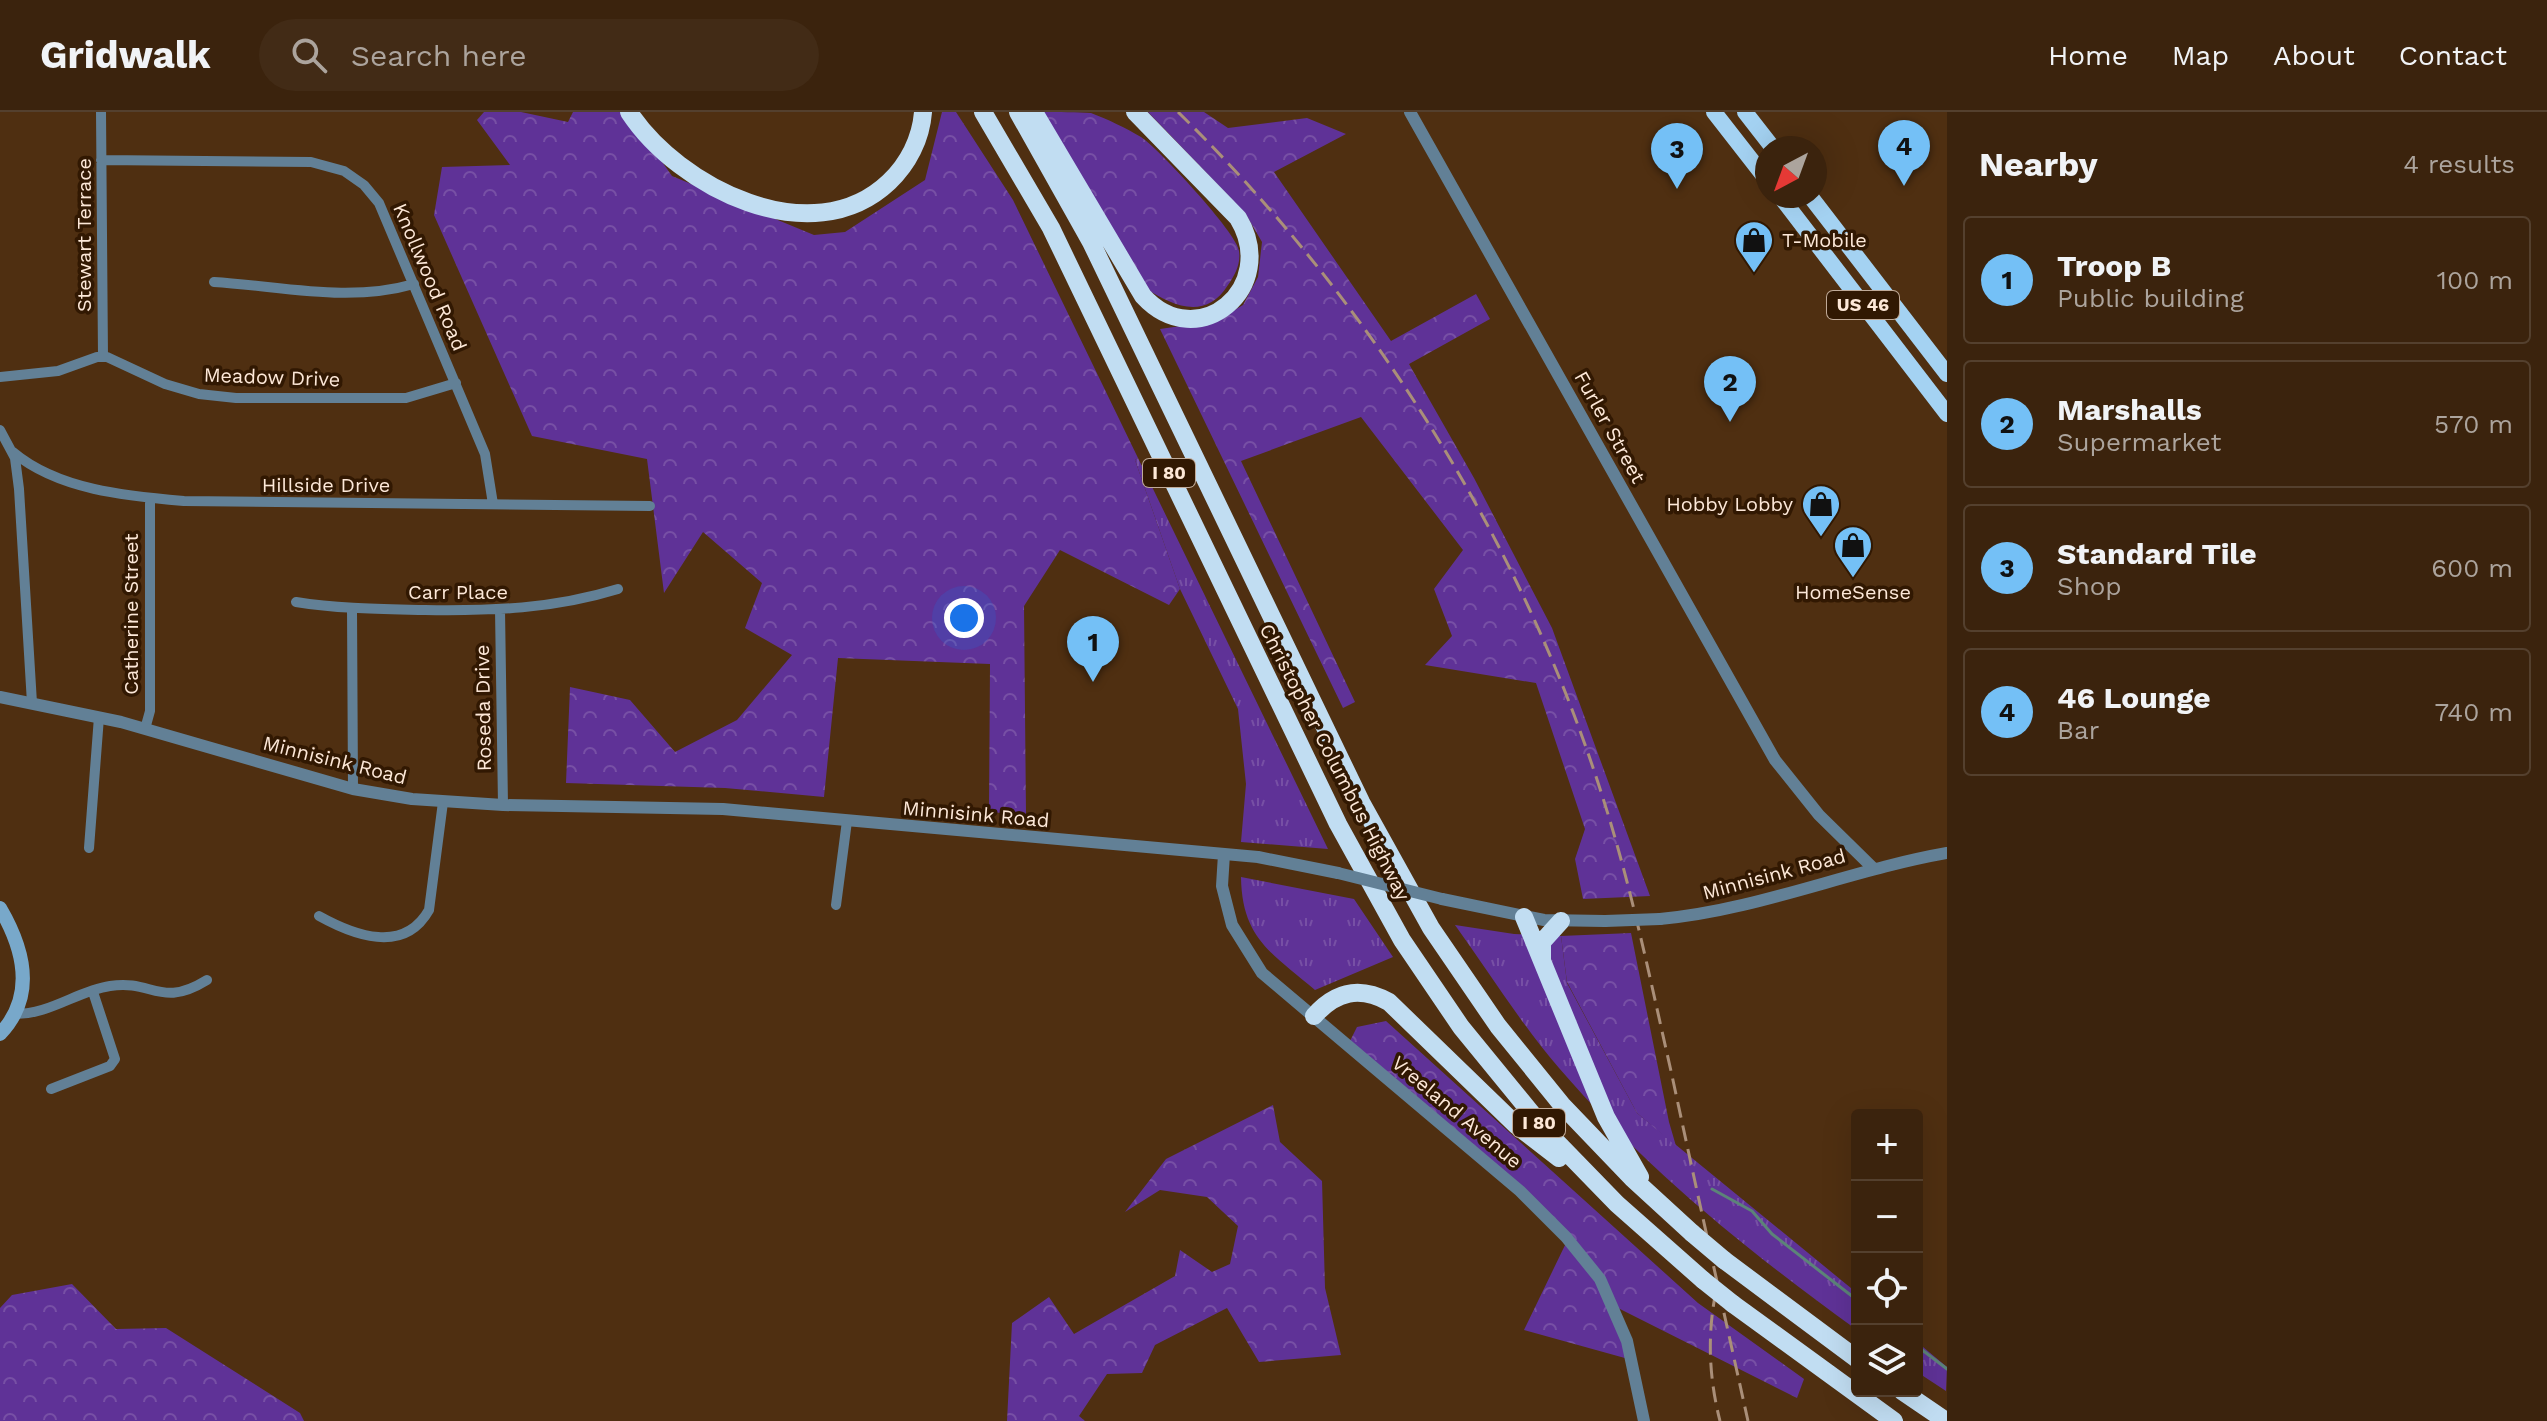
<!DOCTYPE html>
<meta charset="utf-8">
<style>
body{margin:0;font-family:"Work Sans",sans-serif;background:#422b16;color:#f1f3f6}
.controls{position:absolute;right:24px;bottom:24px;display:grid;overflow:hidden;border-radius:8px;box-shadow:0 8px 32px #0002}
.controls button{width:72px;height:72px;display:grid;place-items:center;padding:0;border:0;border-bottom:2px solid #54402e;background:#3b230d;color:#f1f3f6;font:40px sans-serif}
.compass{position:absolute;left:1755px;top:24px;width:72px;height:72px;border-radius:50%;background:#3b230d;box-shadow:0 8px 32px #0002;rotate:221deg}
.you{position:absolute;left:964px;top:506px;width:28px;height:28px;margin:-20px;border:6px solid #fff;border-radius:50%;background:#1a73e8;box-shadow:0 0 0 12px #1a73e833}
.badge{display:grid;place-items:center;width:52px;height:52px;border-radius:50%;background:#74c0f6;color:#111;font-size:26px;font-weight:700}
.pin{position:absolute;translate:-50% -66px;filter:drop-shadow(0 2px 4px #0008)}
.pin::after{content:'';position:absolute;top:42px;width:28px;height:24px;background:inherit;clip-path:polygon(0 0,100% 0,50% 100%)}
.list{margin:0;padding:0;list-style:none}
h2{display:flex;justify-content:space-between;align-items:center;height:104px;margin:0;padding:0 32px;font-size:34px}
h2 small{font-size:26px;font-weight:400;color:#aca49d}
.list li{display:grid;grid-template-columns:52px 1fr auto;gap:24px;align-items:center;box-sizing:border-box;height:128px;margin:0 16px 16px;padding:0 16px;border:2px solid #54402e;border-radius:8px}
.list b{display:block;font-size:30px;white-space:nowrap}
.list p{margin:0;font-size:26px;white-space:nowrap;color:#aca49d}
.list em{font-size:26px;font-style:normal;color:#aca49d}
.icon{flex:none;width:44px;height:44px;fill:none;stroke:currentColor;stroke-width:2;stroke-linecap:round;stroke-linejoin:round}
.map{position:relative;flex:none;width:1947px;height:1309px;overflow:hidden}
header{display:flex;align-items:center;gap:48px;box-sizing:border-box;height:112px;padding:0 40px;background:#3b230d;border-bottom:2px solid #54402e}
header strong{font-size:38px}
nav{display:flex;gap:44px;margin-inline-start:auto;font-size:28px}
.search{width:560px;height:72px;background:#422b16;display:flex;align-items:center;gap:20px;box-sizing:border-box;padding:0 28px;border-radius:44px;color:#aca49d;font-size:30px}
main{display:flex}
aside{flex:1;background:#3b230d}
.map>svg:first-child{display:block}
</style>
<header>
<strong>Gridwalk</strong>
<div class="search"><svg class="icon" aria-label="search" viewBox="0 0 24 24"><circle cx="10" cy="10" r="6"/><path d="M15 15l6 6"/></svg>Search here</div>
<nav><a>Home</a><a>Map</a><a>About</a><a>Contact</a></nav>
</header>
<main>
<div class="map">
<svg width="1947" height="1309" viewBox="0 0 1947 1309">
<defs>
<pattern id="grass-tufts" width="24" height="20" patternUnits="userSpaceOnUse" patternTransform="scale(2)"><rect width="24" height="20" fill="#5f3297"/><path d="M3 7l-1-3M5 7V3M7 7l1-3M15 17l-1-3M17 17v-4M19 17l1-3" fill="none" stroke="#7750a5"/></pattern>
<pattern id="forest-crowns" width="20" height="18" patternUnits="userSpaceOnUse" patternTransform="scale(2)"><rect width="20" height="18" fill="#5f3297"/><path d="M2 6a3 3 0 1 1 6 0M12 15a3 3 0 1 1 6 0" fill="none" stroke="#7750a5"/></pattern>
</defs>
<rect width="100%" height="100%" fill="#4f2f11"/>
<path fill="url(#grass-tufts)" d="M1138,346l190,391 -87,-7 5,-58 -8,-75 -58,-120 -45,-129z
M1241,765l113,22 39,58 -78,33c-43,-37 -73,-51 -74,-113z
M1455,813l59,9 47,2 6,47 70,130 220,180v37c-108,-78 -210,-160 -298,-262 -38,-44 -70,-96 -104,-143z
M1917,1230l30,25 -1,24 -29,-19z"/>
<path fill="url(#forest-crowns)" d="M484,0h37l47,10 5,-10h54l45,64 142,59 31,-3 80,-52 17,-68h14l57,88 125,258 -3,2 45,129 -11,16 -109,-55 -36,56 2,209 -37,-3 1,-148 -152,-6 -14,139 -99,-9 -159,-5 4,-96 60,13 45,52 62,-32 55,-65 -47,-27 17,-45 -59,-51 -39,61 -17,-134 -115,-23 -98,-221 8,-48 68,-2 -33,-45z
M1043,0c14,0 35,0 48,1 16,6 35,15 50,24 16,10 97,97 98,114 2,13 -4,24 -11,34 -22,35 -54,22 -83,3z
M1148,0h56l24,16 79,-10 39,16 -72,38 117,169 85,-47 14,25 -81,45 65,114 78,150 98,268 -67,3 -8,-40 10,-30 -49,-146 -111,-18 27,-29 -18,-47 29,-39 -102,-133 -120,44 114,241 -12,6 -183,-379 56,-8 27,-16 15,-28 4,-35 -17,-29z
M1631,821l38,189 7,24 -39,-33 -70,-131 -6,-46z
M1386,909l312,282 106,76 -7,19 -181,-91 16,53 -108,-30 44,-91 -221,-192 10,-20z
M1273,993l7,37 42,39 3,107 16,67 -82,7 -32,-54 -72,37 -13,28 -35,1 -28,42 6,5h-78l5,-98 37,-26 25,37 101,-58 5,-26 32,22 18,-8 8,-38 -31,-29 -47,-7 -35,22 41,-53z
M72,1172l44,45 50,-1 134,85 4,8h-304v-113l12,-13z"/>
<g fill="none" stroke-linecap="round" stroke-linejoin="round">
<path stroke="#5c8478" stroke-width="3" d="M1712,1077l40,22 20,23 85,66
M1917,1234l30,23"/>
<path stroke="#628096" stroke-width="10" d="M101,0l2,245
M101,48l210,2 33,9 20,14 15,18 106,251 8,50
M214,170c67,4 134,21 200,2
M0,265l58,-6 39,-14h10l58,27 34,10 37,4h170l50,-15
M0,318l15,28 4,31 13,214
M13,340c45,38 114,44 171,49l466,5
M296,490c44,7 85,7 129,8 67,1 128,-1 193,-21
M352,497l1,180
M500,498l3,195
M145,617l5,-18v-213
M89,736l10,-131
M836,793l11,-84
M319,804c36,20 85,38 110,-6l14,-108
M14,902c35,1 63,-23 96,-28 43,-7 50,23 97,-6
M51,977l59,-23 5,-7 -22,-67"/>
<path stroke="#628096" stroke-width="12" d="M1410,0l365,648 44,55 54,53
M0,585l121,25 232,67 59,10 91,6 220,4 535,48 80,16
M1224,742l-2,32 10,39 30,48 258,218 46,46 34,42 27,62 17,80
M1442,787l102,21 61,1
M1660,807c98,-9 190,-49 287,-66"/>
<path stroke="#78a8ca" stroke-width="14" d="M0,796c24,41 36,88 0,126"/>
<path stroke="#a4d2f2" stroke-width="16" d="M1714,0l53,68
M1745,0l28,36
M1780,84l167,218
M1810,84l137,178"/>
<path stroke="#c1ddf2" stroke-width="18" d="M629,0c49,75 183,143 260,70 19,-18 32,-43 34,-70
M983,0l68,116 287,596 64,116 59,87 85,104 71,73 86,76
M1018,0l73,130 270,560 70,126 67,98 64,79 70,73 60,55
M1034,0l109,184c55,60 137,-9 95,-78l-103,-106
M1524,805l82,200 34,60
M1542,847v-17l19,-21
M1314,904c22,-25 46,-30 75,-14l127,123 43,33
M1724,1148l133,99
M1733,1192l161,117
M1902,1279l44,30"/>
<path stroke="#aa8f79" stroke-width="3" stroke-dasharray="16 8" stroke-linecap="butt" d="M1178,0c191,187 343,428 424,683 29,90 48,184 69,276 25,117 51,233 77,350
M1716,1179c-9,44 -7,87 4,130"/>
<path stroke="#628096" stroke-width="12" d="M1338,761l104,26
M1605,809l55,-2"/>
<path stroke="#c1ddf2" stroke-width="18" d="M1692,1121l32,27
M1703,1168l30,24"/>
</g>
<defs>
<symbol id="shop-pin" viewBox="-11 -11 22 30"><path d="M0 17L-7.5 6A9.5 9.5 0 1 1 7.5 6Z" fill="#74c0f6" stroke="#311802"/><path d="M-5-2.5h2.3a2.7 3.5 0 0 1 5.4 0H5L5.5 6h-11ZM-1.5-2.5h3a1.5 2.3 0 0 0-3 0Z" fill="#111"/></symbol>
</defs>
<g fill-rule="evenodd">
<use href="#shop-pin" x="1732" y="106" width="44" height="60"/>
<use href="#shop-pin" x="1799" y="370" width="44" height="60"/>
<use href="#shop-pin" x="1831" y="411" width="44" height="60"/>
</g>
<g text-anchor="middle" stroke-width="7" stroke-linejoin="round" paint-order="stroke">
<g fill="#311802" stroke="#c0aa98" stroke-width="2">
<rect x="1827" y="179" width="72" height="28" rx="6"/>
<rect x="1143" y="347" width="52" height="28" rx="6"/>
<rect x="1513" y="997" width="52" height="28" rx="6"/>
</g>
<g font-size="18" font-weight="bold" fill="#fde8d8">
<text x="1863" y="199">US 46</text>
<text x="1169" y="367">I 80</text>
<text x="1539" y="1017">I 80</text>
</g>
<g font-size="20" fill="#fde8d8" stroke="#311802">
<text transform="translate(84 123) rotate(-90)" y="7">Stewart Terrace</text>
<text transform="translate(430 165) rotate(67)" y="7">Knollwood Road</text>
<text transform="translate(272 265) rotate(2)" y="7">Meadow Drive</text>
<text transform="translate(1610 315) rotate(61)" y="7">Furler Street</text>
<text x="326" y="380">Hillside Drive</text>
<text x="458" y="487">Carr Place</text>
<text transform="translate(131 502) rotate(-90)" y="7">Catherine Street</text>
<text transform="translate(483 596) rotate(-91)" y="7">Roseda Drive</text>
<text transform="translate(335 648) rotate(14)" y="7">Minnisink Road</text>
<text transform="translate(1335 650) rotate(63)" y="7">Christopher Columbus Highway</text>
<text transform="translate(976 702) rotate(5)" y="7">Minnisink Road</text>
<text transform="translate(1774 762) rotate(-15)" y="7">Minnisink Road</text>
<text transform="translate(1457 1000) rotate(40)" y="7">Vreeland Avenue</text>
</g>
<g font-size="20" fill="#fde8d8" stroke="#311802" text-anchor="start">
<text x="1782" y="135">T-Mobile</text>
<text x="1793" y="399" text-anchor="end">Hobby Lobby</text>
<text x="1853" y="487" text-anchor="middle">HomeSense</text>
</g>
</g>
</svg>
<div class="controls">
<button>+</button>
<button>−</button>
<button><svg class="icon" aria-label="locate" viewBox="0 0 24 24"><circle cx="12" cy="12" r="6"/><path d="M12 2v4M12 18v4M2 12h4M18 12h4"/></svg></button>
<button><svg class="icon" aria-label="layers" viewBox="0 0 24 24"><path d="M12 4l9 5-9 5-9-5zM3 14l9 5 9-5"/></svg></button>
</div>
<svg class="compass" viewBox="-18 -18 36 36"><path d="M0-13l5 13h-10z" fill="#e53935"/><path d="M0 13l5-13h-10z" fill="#aca49d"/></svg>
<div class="you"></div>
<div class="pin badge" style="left:1093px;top:570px">1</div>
<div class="pin badge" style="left:1730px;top:310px">2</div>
<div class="pin badge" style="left:1677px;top:77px">3</div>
<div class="pin badge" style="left:1904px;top:74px">4</div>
</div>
<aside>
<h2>Nearby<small>4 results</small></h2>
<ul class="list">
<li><span class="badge">1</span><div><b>Troop B</b><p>Public building</p></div><em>100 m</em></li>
<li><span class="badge">2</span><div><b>Marshalls</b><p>Supermarket</p></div><em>570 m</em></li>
<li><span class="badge">3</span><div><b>Standard Tile</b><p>Shop</p></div><em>600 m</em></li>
<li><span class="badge">4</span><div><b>46 Lounge</b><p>Bar</p></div><em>740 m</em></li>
</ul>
</aside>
</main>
